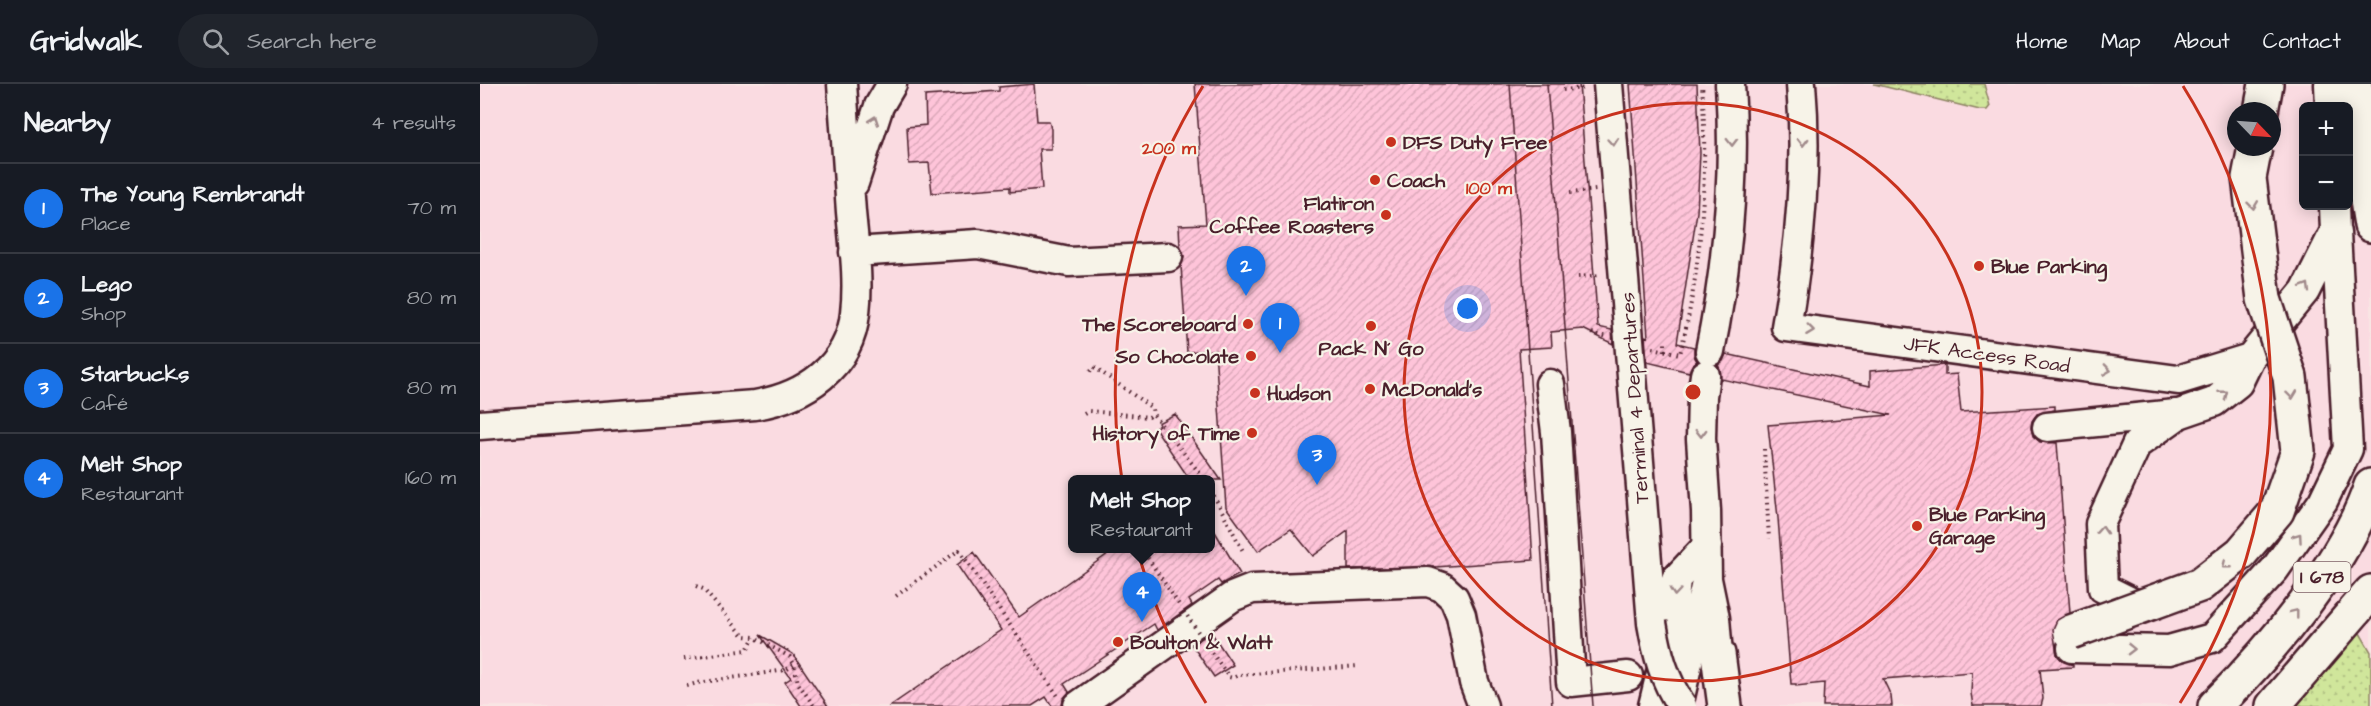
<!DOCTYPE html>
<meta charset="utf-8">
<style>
body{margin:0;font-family:"Architects Daughter",sans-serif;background:#20242c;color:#f1f3f6}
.controls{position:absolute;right:18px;top:18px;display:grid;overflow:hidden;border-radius:9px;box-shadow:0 3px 15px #0003}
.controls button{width:54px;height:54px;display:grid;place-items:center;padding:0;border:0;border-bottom:2px solid #363941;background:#171b24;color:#f1f3f6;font:30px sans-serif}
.compass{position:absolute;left:1747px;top:18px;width:54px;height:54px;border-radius:50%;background:#171b24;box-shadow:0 3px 15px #0003;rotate:115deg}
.you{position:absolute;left:988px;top:225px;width:21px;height:21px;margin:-15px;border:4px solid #fff;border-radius:50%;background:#1a73e8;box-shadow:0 0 0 9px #1a73e833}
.badge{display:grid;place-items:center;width:39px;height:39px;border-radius:50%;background:#1a73e8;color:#fff;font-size:20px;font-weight:700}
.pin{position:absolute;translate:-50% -50px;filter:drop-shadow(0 2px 3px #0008)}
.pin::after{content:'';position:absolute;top:32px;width:21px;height:18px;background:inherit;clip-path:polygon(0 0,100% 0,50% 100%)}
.popup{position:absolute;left:588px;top:391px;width:147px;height:78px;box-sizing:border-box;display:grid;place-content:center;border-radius:9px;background:#171b24;filter:drop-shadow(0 2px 4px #0005);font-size:20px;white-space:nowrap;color:#9ea1a6}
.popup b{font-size:22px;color:#f1f3f6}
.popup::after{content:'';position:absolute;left:50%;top:100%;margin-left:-12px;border:12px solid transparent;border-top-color:#171b24}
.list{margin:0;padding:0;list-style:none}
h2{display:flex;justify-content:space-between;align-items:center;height:78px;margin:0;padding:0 24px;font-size:26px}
h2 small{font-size:20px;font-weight:400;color:#9ea1a6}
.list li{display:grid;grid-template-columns:39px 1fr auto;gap:18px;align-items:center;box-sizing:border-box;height:90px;padding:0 24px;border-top:2px solid #363941}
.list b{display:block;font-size:22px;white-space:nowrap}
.list p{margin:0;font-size:20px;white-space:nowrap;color:#9ea1a6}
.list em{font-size:20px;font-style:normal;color:#9ea1a6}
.icon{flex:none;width:33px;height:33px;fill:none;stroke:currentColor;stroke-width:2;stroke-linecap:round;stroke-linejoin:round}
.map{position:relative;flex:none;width:1891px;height:622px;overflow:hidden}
header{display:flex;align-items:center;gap:36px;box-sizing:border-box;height:84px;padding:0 30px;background:#171b24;border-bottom:2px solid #363941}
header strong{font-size:28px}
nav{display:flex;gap:33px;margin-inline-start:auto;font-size:21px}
.search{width:420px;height:54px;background:#20242c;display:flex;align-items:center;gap:15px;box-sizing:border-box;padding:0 21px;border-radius:33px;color:#9ea1a6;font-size:22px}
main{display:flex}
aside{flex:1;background:#171b24}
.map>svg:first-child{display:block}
</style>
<header>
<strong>Gridwalk</strong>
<div class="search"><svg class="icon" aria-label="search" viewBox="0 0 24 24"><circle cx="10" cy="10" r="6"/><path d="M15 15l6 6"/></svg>Search here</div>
<nav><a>Home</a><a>Map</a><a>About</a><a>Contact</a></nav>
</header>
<main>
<aside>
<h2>Nearby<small>4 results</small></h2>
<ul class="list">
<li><span class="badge">1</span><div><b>The Young Rembrandt</b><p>Place</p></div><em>70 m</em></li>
<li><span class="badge">2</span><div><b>Lego</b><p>Shop</p></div><em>80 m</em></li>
<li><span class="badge">3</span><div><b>Starbucks</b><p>Café</p></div><em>80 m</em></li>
<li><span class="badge">4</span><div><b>Melt Shop</b><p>Restaurant</p></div><em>160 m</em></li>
</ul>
</aside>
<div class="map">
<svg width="1891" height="622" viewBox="0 0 1891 622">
<defs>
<pattern id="grass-dots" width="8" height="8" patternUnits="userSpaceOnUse" patternTransform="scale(1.5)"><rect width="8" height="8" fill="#d0e69b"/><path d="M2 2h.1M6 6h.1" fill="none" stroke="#b4c586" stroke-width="1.8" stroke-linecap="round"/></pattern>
<pattern id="building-hatch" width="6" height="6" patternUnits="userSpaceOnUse" patternTransform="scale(1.5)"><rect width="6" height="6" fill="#fec4d9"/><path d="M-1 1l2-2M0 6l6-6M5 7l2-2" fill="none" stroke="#dba8ba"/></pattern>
</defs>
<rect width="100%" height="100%" fill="#f9e5e4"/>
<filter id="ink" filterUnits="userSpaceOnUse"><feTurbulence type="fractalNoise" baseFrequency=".0167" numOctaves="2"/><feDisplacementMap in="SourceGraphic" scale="12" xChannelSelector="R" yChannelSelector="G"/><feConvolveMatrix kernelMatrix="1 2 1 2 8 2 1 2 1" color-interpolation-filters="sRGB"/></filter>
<g filter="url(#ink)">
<path fill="#fadbe1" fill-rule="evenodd" d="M0,0h1891v622h-1891zM1824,22h44v100h-44zM1756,27h36v36h-36zM593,396h138v68h-138z"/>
<path fill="url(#grass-dots)" stroke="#8d8263" stroke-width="1.5" d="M1394,0h110l6,22 -3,4h-7z
M1873,537l18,31v54h-78z"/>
<path fill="url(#building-hatch)" stroke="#4a1f2b" stroke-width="1.5" d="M554,0l3,37h12l2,8v20h-12l3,40 -32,3v-5l-78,6 -3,-30 -20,1 -2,-37 19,-2 -1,-29 74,-5v-4z
M715,0h384l19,243 14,3 1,14 -30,-15 -32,3 1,15 -33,2 14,211 -98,7 -87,2v-38l-35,25 -22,-27 -33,22 -32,-44 -11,-157 -28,2 -6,-86 3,-10 -4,-10 -1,-21 27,-1z
M1150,0h67l3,69 -3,59 -20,131 17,4v9l3,5 -5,4 -3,7 -42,-10 -2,-26 3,1z
M1246,270l144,32v-15l75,-6v10l12,-1 4,38 94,-6v4l-18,4 -5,7 -1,7 2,8 7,6 17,1 13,170 -13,7 -4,9 4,26 7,7 9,3v2l-33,2 3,30 -2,7h-68l-2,-13 1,-21 -89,7 8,17 1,10h-69l1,-23 -28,3v-2h-5l-13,-166 -10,-93 123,-10 -170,-36 -1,-10 -2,-4 5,-4z
M695,330l46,66h-31l-35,-52 4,-3 -1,-2z
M731,441l29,49 -19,10 -3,-4 -29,20 3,5 -35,25 -3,-6 -90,60 5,8 -6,7 -1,7h-10l-6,-9 -14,9h-142l111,-76 -44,-65 17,-13 45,65 96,-68h96z
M731,548l22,33 -19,12 -22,-32z
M280,551l33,19 35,52h-27l-16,-24 6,-4z"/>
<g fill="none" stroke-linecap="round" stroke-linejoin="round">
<defs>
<path id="minor" d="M1321,0c7,81 -1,164 -15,243l392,53 72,-22 55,-67 30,-60 -1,-25
M1849,0l1,22
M374,99l25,-77 13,-22
M374,168l124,-8 91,18 99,-5
M1230,267c18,-89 26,-177 20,-267
M1225,291l-3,21 -1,43 5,72 1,68 8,39 3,36
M1070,300l6,48 15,250 57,-6
M0,341l275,-20c49,-8 95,-38 100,-92 4,-33 -1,-68 -4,-101 -3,-42 -6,-85 -9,-128
M1567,343l129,-13
M1157,353l15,186
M1659,522l-36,-18 -3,-64 37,-80 42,-30 35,-12 24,-19 12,-25
M1592,564l97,2 43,-12 63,-69 48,-68 25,-52 -12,-216
M598,622l154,-109 20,-8 176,-7 14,5 12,11 7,17 13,67 9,24
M1173,622l18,-74 5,-53 31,-33
M1198,622l27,-119"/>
<path id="highway" d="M1875,0l9,98 7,43
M1781,27l5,-27
M1238,570l7,52
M1735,622c57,-57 130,-143 156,-220
M1793,622l98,-114"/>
</defs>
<use href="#minor" stroke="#4a1f2b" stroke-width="33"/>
<use href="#highway" stroke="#4a1f2b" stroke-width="38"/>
<path stroke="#4a1f2b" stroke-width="4" stroke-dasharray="1.5 4.5" stroke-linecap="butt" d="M1083,6l23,-2
M1090,109l26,-3
M1098,193l23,-2
M1112,249l16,4
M1173,264l27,6c22,-88 28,-180 22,-270
M1185,267v-11
M610,287l4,-4 58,41 1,6 52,66
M604,330l5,-3 60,6 4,-3
M1284,365l5,90
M731,406l32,61
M661,464l39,58
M216,502l7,3 41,47 10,1 36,20 4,7 4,19 16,23
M416,512l63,-46 99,146
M725,559l24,34 4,1 6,-3 120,-9
M204,575l63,-9 7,-13
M207,602l10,-3 89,-13 8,-6"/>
<use href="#minor" stroke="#f7f3e8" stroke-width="28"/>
<use href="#highway" stroke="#f7f3e8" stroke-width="33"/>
<path stroke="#4a1f2b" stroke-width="1.5" d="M1030,0l42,622
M1067,0l46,622"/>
<defs>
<path id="minor-bridge" d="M1128,0l29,353
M1172,539c5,30 12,57 30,83"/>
<path id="highway-bridge" d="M1591,548l129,-47 41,-32 36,-42 21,-60 -8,-74 -26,-78 -15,-121 6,-31"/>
</defs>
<use href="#minor-bridge" stroke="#4a1f2b" stroke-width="33" stroke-linecap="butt"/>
<use href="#highway-bridge" stroke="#4a1f2b" stroke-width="38" stroke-linecap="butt"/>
<path stroke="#4a1f2b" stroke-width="4" stroke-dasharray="1.5 4.5" stroke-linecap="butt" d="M704,527l18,27"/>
<use href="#minor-bridge" stroke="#f7f3e8" stroke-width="28"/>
<use href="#highway-bridge" stroke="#f7f3e8" stroke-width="33"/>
</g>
<defs><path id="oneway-chevron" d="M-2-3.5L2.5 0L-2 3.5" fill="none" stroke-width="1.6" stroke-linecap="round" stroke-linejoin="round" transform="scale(1.5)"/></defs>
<g stroke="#a0898a">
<use href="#oneway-chevron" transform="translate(394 36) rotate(-71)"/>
<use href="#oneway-chevron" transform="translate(1133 58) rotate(85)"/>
<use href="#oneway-chevron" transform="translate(1252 58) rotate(89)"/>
<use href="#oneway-chevron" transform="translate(1323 58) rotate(90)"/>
<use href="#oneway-chevron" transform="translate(1773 121) rotate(83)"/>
<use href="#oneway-chevron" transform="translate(1826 203) rotate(-59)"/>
<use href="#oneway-chevron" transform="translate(1330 246) rotate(7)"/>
<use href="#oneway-chevron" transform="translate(1627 286) rotate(8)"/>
<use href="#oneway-chevron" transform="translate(1744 310) rotate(-38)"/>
<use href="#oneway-chevron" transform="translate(1812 311) rotate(83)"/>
<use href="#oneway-chevron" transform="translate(1221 349) rotate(89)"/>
<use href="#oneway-chevron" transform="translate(1622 446) rotate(-86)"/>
<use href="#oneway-chevron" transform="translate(1818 453) rotate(-55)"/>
<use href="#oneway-chevron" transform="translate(1746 481) rotate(142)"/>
<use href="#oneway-chevron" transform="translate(1195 508) rotate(95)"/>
<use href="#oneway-chevron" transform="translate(1815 529) rotate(-52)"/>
<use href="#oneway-chevron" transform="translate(1651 565) rotate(1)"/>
</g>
</g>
<g fill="none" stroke="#c8321e" stroke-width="3">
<circle cx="1213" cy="308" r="289"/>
<path d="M726 619A578 578 0 0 1 723 2M1703 2A578 578 0 0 1 1700 619"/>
</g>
<g fill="#c8321e" stroke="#f7f3e8" stroke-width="2">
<circle cx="911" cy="58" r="6"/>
<circle cx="895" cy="96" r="6"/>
<circle cx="906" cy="131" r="6"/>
<circle cx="1499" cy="182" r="6"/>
<circle cx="768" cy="240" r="6"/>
<circle cx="891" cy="242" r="6"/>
<circle cx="771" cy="272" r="6"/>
<circle cx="890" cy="305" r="6"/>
<circle cx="775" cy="309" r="6"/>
<circle cx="772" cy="349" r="6"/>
<circle cx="1437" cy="442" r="6"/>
<circle cx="638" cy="558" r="6"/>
</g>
<g text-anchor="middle" stroke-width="4.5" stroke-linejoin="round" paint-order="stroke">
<rect fill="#f7f3e8" stroke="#7e5f64" stroke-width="1.5" x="1813.5" y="478" width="57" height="30" rx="4.5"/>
<g font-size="18" font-weight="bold" fill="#4a1f2b">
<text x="1842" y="499">I 678</text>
</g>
<g font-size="20" font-weight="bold" fill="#4a1f2b" stroke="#f7f3e8" text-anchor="start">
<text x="923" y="65">DFS Duty Free</text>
<text x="907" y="103">Coach</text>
<text x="894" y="126" text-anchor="end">Flatiron<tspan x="894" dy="23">Coffee Roasters</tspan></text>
<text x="1511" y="189">Blue Parking</text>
<text x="756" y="247" text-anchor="end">The Scoreboard</text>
<text x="891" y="271" text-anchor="middle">Pack N´ Go</text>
<text x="759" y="279" text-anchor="end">So Chocolate</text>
<text x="902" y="312">McDonald's</text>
<text x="787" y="316">Hudson</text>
<text x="760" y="356" text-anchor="end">History of Time</text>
<text x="1449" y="437">Blue Parking<tspan x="1449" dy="23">Garage</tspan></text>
<text x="650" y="565">Boulton &amp; Watt</text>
</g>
<g font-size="20" fill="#4a1f2b" stroke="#f7f3e8">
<text transform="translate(1507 270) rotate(8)" y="7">JFK Access Road</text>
<text transform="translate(1154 314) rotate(-94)" y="7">Terminal 4 Departures</text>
</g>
</g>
<circle cx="1213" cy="308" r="9" fill="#c8321e" stroke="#f7f3e8" stroke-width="3"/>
<g font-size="18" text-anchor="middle" font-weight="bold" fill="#c8321e" stroke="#f7f3e8" stroke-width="4.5" stroke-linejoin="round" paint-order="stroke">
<text x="689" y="70">200 m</text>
<text x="1009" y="110">100 m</text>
</g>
</svg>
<div class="controls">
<button>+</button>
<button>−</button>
</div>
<svg class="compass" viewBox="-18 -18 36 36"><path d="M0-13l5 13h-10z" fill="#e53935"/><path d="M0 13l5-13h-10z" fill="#9ea1a6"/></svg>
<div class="you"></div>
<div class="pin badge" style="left:800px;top:269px">1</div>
<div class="pin badge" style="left:766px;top:212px">2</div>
<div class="pin badge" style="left:837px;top:401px">3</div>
<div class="pin badge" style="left:662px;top:538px">4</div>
<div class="popup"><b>Melt Shop</b>Restaurant</div>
</div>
</main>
